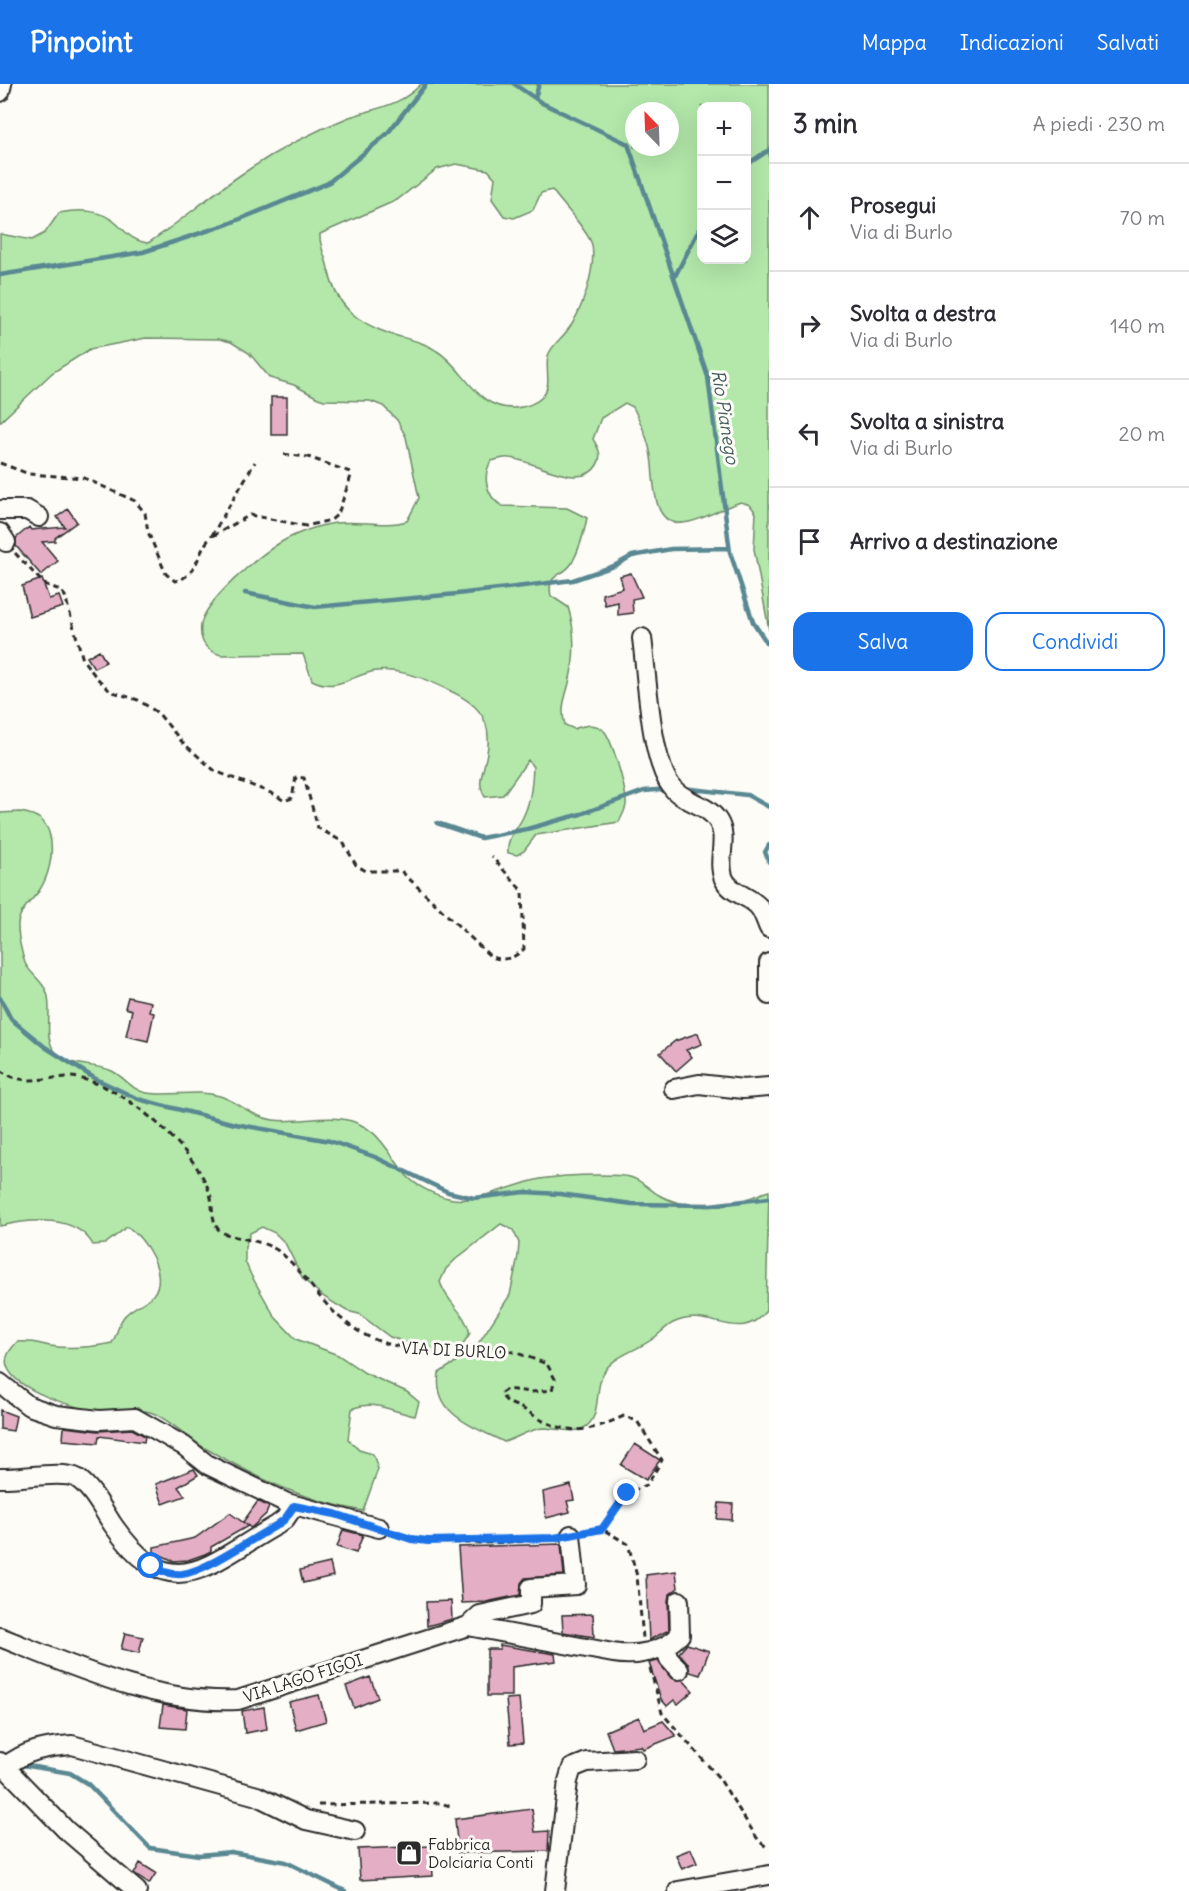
<!DOCTYPE html>
<html lang="it">
<meta charset="utf-8">
<style>
body{margin:0;font-family:Delius,sans-serif;background:#f7f7f7;color:#2b2b33}
.controls{position:absolute;right:18px;top:18px;display:grid;overflow:hidden;border-radius:12px;box-shadow:0 6px 24px #0002}
.controls button{width:54px;height:54px;display:grid;place-items:center;padding:0;border:0;border-bottom:2px solid #e1e1e2;background:#fff;color:#2b2b33;font:30px sans-serif}
.compass{position:absolute;left:625px;top:18px;width:54px;height:54px;border-radius:50%;background:#fff;box-shadow:0 6px 24px #0002;rotate:337deg}
.stop{position:absolute;width:18px;height:18px;margin:-14px;border:4px solid #1a73e8;border-radius:50%;background:#fff}
.stop.end{background:#1a73e8;border-color:#fff;box-shadow:0 2px 6px #0008}
.list{margin:0;padding:0;list-style:none}
h2{display:flex;justify-content:space-between;align-items:center;height:78px;margin:0;padding:0 24px;font-size:26px}
h2 small{font-size:20px;font-weight:400;color:#7c7c81}
.list li{display:grid;grid-template-columns:39px 1fr auto;gap:18px;align-items:center;box-sizing:border-box;height:108px;padding:0 24px;border-top:2px solid #e1e1e2}
.list b{display:block;font-size:22px;white-space:nowrap}
.list p{margin:0;font-size:20px;white-space:nowrap;color:#7c7c81}
.list em{font-size:20px;font-style:normal;color:#7c7c81}
.actions{display:flex;gap:12px;padding:18px 24px}
.actions a{flex:1;padding:14px 0;border:2px solid #1a73e8;border-radius:18px;text-align:center;font-size:21px;color:#1a73e8}
.actions .main{background:#1a73e8;color:#fff}
.icon{flex:none;width:33px;height:33px;fill:none;stroke:currentColor;stroke-width:2;stroke-linecap:round;stroke-linejoin:round}
.map{position:relative;flex:none;width:769px;height:1807px;overflow:hidden}
header{display:flex;align-items:center;gap:36px;box-sizing:border-box;height:84px;padding:0 30px;background:#1a73e8;color:#fff}
header strong{font-size:28px}
nav{display:flex;gap:33px;margin-inline-start:auto;font-size:21px}
main{display:flex}
aside{flex:1;background:#fff}
.map>svg:first-child{display:block}
</style>
<header>
<strong>Pinpoint</strong>
<nav><a>Mappa</a><a>Indicazioni</a><a>Salvati</a></nav>
</header>
<main>
<div class="map">
<svg width="769" height="1807" viewBox="0 0 769 1807">
<rect width="100%" height="100%" fill="#fdfcf7"/>
<filter id="ink" filterUnits="userSpaceOnUse"><feTurbulence type="fractalNoise" baseFrequency=".0167" numOctaves="2"/><feDisplacementMap in="SourceGraphic" scale="12" xChannelSelector="R" yChannelSelector="G"/><feConvolveMatrix kernelMatrix="1 2 1 2 8 2 1 2 1" color-interpolation-filters="sRGB"/></filter>
<g filter="url(#ink)">
<path fill="#b3e8aa" stroke="#6f8a6a" stroke-width="1.5" fill-rule="evenodd" d="M421,0h348v546l-15,-81 2,-36 -6,-8 -9,-3c-18,5 -34,16 -52,20 -42,10 -33,-48 -39,-71 -3,-15 -10,-30 -17,-44l-8,-4 -24,15 -8,21c5,9 10,16 4,26 -16,28 -65,-6 -88,-7 -6,-1 -12,2 -18,3 -9,16 -5,35 11,45l65,2 20,10c-3,16 -7,30 -15,45 -9,15 -26,9 -21,33l17,11c8,25 7,51 1,76 -4,16 -9,25 -4,42l9,4c10,-4 23,-7 31,3 8,11 22,59 21,73 -1,6 -4,11 -7,17l-83,13 -12,16 -7,4 -9,-2c-2,-15 8,-22 14,-34 9,-17 10,-34 11,-52l-5,-7 -25,35 -18,2c-8,-14 -3,-20 0,-35 13,-49 -13,-62 -54,-80 -15,-7 -37,-13 -54,-11 -25,3 -39,22 -65,9l-9,-26 -82,1c-15,-4 -22,-14 -20,-30 3,-24 57,-68 77,-81 14,-9 35,-17 52,-20 25,-5 53,4 77,-3l12,-23 -13,-61 -9,-17 -14,-14 -13,-5 -46,-1 -6,-2 -24,-13 -24,-7 -21,-25 -18,-11 -12,-3 -73,-1 -56,11 -38,24 -52,49v-188l32,6 13,-7 14,-20c21,-4 42,-4 58,11 11,10 16,17 31,19 34,-22 63,-49 97,-71 31,-21 67,-40 102,-54 27,-10 53,-11 74,-34zM702,22h44v154h-44zM634,27h36v36h-36zM456,80l32,6 7,8 -3,21 12,17 10,2 19,-8 8,-17 11,-3c10,14 37,42 40,55 4,24 -10,67 -25,86 -6,8 -16,15 -19,25 -3,14 4,28 -5,40 -6,7 -19,12 -29,12 -39,1 -48,-39 -77,-57 -14,-10 -31,-12 -47,-17 -35,-12 -54,-29 -62,-65 -2,-13 -9,-22 -8,-35l77,-34 40,-31z
M20,728c17,3 26,7 30,24 4,18 -1,40 -11,55 -8,11 -22,21 -21,36 0,10 4,27 7,36 5,11 18,18 22,30 6,17 -4,42 7,57 14,19 39,12 58,21 14,7 19,19 35,22 24,4 49,-4 73,3 19,6 32,21 53,24 23,3 46,-4 69,-1 36,5 44,32 65,57 9,10 28,19 41,22 22,7 65,-13 88,-18 10,-3 21,-3 31,-4 15,-1 50,-2 63,1 11,3 18,11 27,17 17,10 42,14 61,12 18,-1 34,-10 51,-15l-3,120c-28,35 -57,-6 -93,12 -8,4 -14,12 -22,17 -15,11 -39,16 -48,34 -9,16 -1,44 -19,54 -11,6 -29,0 -41,0 -14,1 -25,10 -39,14 -31,-16 -71,-27 -65,-69l35,-23 36,-55 8,-39 1,-13 -6,-13 -12,-6 -45,35 -10,10 -6,13c8,23 24,28 30,51l-7,11 -26,10h-14l-21,-13 -12,-4 -31,-23 -12,-3 -23,-14 -21,-18 -18,-36 -10,-10 -13,-6 -12,6 -5,14v14l6,14 24,42 21,22 42,16 27,18 42,19 12,10 -4,14c-23,-4 -40,-17 -63,-7l-4,30 11,11 14,4 5,15 -15,42c-65,-12 -103,-32 -160,-64 -15,-9 -38,-31 -53,-35 -16,-4 -35,0 -51,-1 -22,-2 -84,-20 -92,-45 -3,-10 4,-17 10,-24 13,-1 20,1 33,4 20,3 43,1 62,-3 5,-8 6,-18 11,-25 7,-11 21,-13 30,-23 16,-20 -8,-58 -26,-68l-22,17 -12,1c-17,-31 -63,-26 -93,-19v-413z"/>
<g fill="none" stroke-linecap="round" stroke-linejoin="round">
<path stroke="#5a8892" stroke-width="4.5" d="M514,0l28,19 86,41 80,233 22,175 23,70 16,24
M535,14l4,-14
M746,81l23,-15
M0,191l143,-23 85,-28 100,-41 59,-49 39,-50
M674,194l28,-54
M245,509l70,14 142,-13 116,-14 41,-14 18,-10 39,-7 58,-1
M682,704l65,7 22,12
M437,739l44,15 46,-9 54,-15 63,-23 24,-2
M769,761l-4,7 4,10
M0,914l11,21 34,28 49,31 44,21 97,25 95,17 45,16 73,35 26,6 51,-6 35,2 72,10 78,1 59,-7
M17,1680l53,9 18,11 62,64 49,7 32,-3 55,10 59,29"/>
</g>
<path fill="#e4aec5" stroke="#2b2b2b" stroke-width="1.5" d="M271,313h16v38h-16z
M68,425l9,13 -22,16v3l-13,1 16,19 -17,14 -25,-29v-8l13,-11 2,3 34,-3 -8,-10z
M631,489l11,24 -10,2 1,14 -15,2v-13l-13,3 -3,-11 21,-6 -3,-12z
M42,495l7,20 10,-3 4,11 -33,10 -8,-31z
M99,566l7,12 -12,6 -7,-11z
M128,913l23,5 -2,10 5,1 -6,28 -22,-5 6,-26 -7,-2z
M698,949l4,11 -16,6 6,7 -16,14 -16,-18 15,-12z
M0,1326l16,6 -3,15 -13,-2z
M64,1343l34,4 34,-2 13,7 -1,6 -45,-6 -1,7 -35,-3z
M635,1360l25,16 -14,20 -25,-15z
M194,1385l4,6 -20,12 7,9 -22,8 -7,-20z
M571,1401l3,15 -7,1 3,11 -24,6 -3,-26z
M258,1417l11,6 -3,7 -15,14 -8,-6z
M719,1419l14,1 -1,16 -15,-1z
M230,1429l18,13 -37,21v4l-6,3 -17,6 -14,1 -20,-9v-5l41,-9z
M343,1446l20,5 -7,18 -19,-6z
M561,1460l3,31 -39,3 -4,5 -1,12 -34,7 -24,1 -4,-56z
M330,1479l3,13 -30,7 -3,-13z
M676,1487l2,17 -9,7 -1,6 1,29 -20,10 -3,-65z
M451,1517l1,18 -25,7 -1,-24z
M593,1530l1,23 -31,-5 -1,-17z
M125,1549l18,4 -4,16 -18,-4z
M687,1560l22,7 -9,24 -10,-3 -2,-9 -9,-10z
M500,1561l55,9 1,7 -44,6v29h-25v-47h13z
M658,1577l13,17 12,2 10,11 -15,13 -4,-4 -7,6 -6,-7 -12,-36z
M370,1593l8,21 -24,10 -8,-22z
M319,1611l7,26 -30,9 -7,-28z
M519,1614l4,45 -13,1 -4,-45z
M163,1621l24,4 -2,20 -25,-2z
M264,1623l3,22 -22,4 -3,-22z
M639,1633l5,12 19,-8 13,15 -33,13 -2,-3 -28,3 -7,-18z
M532,1725l3,23 14,-1 -1,20 -90,2 -3,-34z
M431,1762l2,30 -73,4 -2,-31z
M691,1765l6,14 -15,6 -6,-14z
M140,1779l16,10 -7,11 -15,-10z"/>
<g fill="none" stroke-linecap="round" stroke-linejoin="round">
<defs>
<path id="minor" d="M0,8l2,-8
M0,426h27l12,7
M0,449l6,9
M642,554c5,37 8,120 29,148 12,17 36,17 47,35 11,18 -2,39 6,58 7,15 26,17 35,28 5,6 7,15 10,21
M769,879v32
M674,1005l25,-5 44,5 26,-2
M0,1299l29,23 27,9 43,5 36,-2 49,28 24,19 79,38 92,25
M0,1394c19,1 63,-8 77,0 15,10 26,32 36,47 59,84 93,40 164,0l8,-6 9,-13
M468,1542l12,-11 51,-11v-16l45,-3 -5,-50
M0,1553c75,30 156,67 238,63l230,-74 145,27c23,4 50,-1 67,-18l-1,-34
M665,1563l4,12 10,11
M0,1678l66,68 71,61
M5,1683c21,-17 41,-20 67,-22l185,51 49,24 49,11
M555,1807l13,-110 4,-13 15,-6 48,-3
M678,1807l91,-16"/>
</defs>
<use href="#minor" stroke="#2b2b2b" stroke-width="22"/>
<path stroke="#2b2b2b" stroke-width="3" stroke-dasharray="6 4.5" stroke-linecap="butt" d="M0,379l29,11 55,4 51,23 10,12 3,19 18,42 9,7c24,-5 21,-29 36,-44l44,-75
M213,452l37,-21 56,11 25,-6 7,-6 13,-38 -1,-4 -42,-15 -27,-3
M15,469l29,31 16,6 5,6 18,64 13,17 14,14 28,9 20,13 25,30 32,28 61,24 8,6 8,-3 4,-21 8,1 14,50 25,14 13,23 10,6h35l90,86c14,4 22,2 33,-8l-2,-58 -30,-34
M0,986c23,17 45,7 70,7 11,0 29,7 39,12 36,19 86,63 100,102 5,11 1,30 10,39 9,9 44,8 62,23 23,19 38,48 62,67 55,45 96,20 156,29 17,2 33,10 48,15l8,15 -3,11 -21,2 -24,-3 -6,4c4,11 13,11 22,16 7,3 13,9 20,12 33,15 49,9 81,-5l13,5 25,39 -15,25 -20,8 -25,36
M392,1448c48,16 114,11 163,6
M585,1448l17,-3 26,15 9,32 6,62
M650,1584l12,45 57,65 40,63 10,8
M318,1721l122,-2 13,4"/>
<use href="#minor" stroke="#fdfcf7" stroke-width="18"/>
</g>
</g>
<g fill="none" stroke-linecap="round" stroke-linejoin="round" filter="url(#ink)">
<path stroke="#1a73e8" stroke-width="8" d="M151,1482c10,5 19,9 31,8 25,-3 71,-36 95,-49l8,-6 9,-13 41,8 76,25 17,2 126,-3 48,-9 25,-36"/>
</g>
<defs>
<symbol id="shop-square" viewBox="-11 -11 22 22"><rect x="-9" y="-9" width="18" height="18" rx="4" fill="#2b2b2b" stroke="#fdfcf7"/><path d="M-5-2.5h2.3a2.7 3.5 0 0 1 5.4 0H5L5.5 6h-11ZM-1.5-2.5h3a1.5 2.3 0 0 0-3 0Z" fill="#fff"/></symbol>
</defs>
<g fill-rule="evenodd">
<use href="#shop-square" x="394" y="1754" width="30" height="30"/>
</g>
<g text-anchor="middle" stroke-width="6" stroke-linejoin="round" paint-order="stroke">
<g font-size="16" fill="#2b2b2b" stroke="#fdfcf7">
<text transform="translate(454 1266) rotate(3)" y="6">VIA DI BURLO</text>
<text transform="translate(303 1594) rotate(-18)" y="6">VIA LAGO FIGOI</text>
</g>
<g font-size="16" fill="#2b2b2b" stroke="#fdfcf7" text-anchor="start">
<text x="428" y="1766">Fabbrica<tspan x="428" dy="18">Dolciaria Conti</tspan></text>
</g>
<g font-size="18" font-style="italic" fill="#425a5f" stroke="#fdfcf7">
<text transform="translate(725 333) rotate(81)" y="6">Rio Pianego</text>
</g>
</g>
</svg>
<div class="controls">
<button>+</button>
<button>−</button>
<button><svg class="icon" aria-label="layers" viewBox="0 0 24 24"><path d="M12 4l9 5-9 5-9-5zM3 14l9 5 9-5"/></svg></button>
</div>
<svg class="compass" viewBox="-18 -18 36 36"><path d="M0-13l5 13h-10z" fill="#e53935"/><path d="M0 13l5-13h-10z" fill="#7c7c81"/></svg>
<div class="stop" style="left:151px;top:1482px"></div>
<div class="stop end" style="left:627px;top:1409px"></div>
</div>
<aside>
<h2>3 min<small>A piedi · 230 m</small></h2>
<ul class="list">
<li><svg class="icon" aria-label="ahead" viewBox="0 0 24 24"><path d="M12 20V5M6 11l6-6 6 6"/></svg><div><b>Prosegui</b><p>Via di Burlo</p></div><em>70 m</em></li>
<li><svg class="icon" aria-label="right" viewBox="0 0 24 24"><path d="M7 20v-9h11M14 6l5 5-5 5"/></svg><div><b>Svolta a destra</b><p>Via di Burlo</p></div><em>140 m</em></li>
<li><svg class="icon" aria-label="left" viewBox="0 0 24 24"><path d="M17 20v-9H6M10 6l-5 5 5 5"/></svg><div><b>Svolta a sinistra</b><p>Via di Burlo</p></div><em>20 m</em></li>
<li><svg class="icon" aria-label="arrive" viewBox="0 0 24 24"><path d="M6 21V4h12l-3 4 3 4H6"/></svg><div><b>Arrivo a destinazione</b></div></li>
</ul>
<div class="actions"><a class="main">Salva</a><a>Condividi</a></div>
</aside>
</main>
